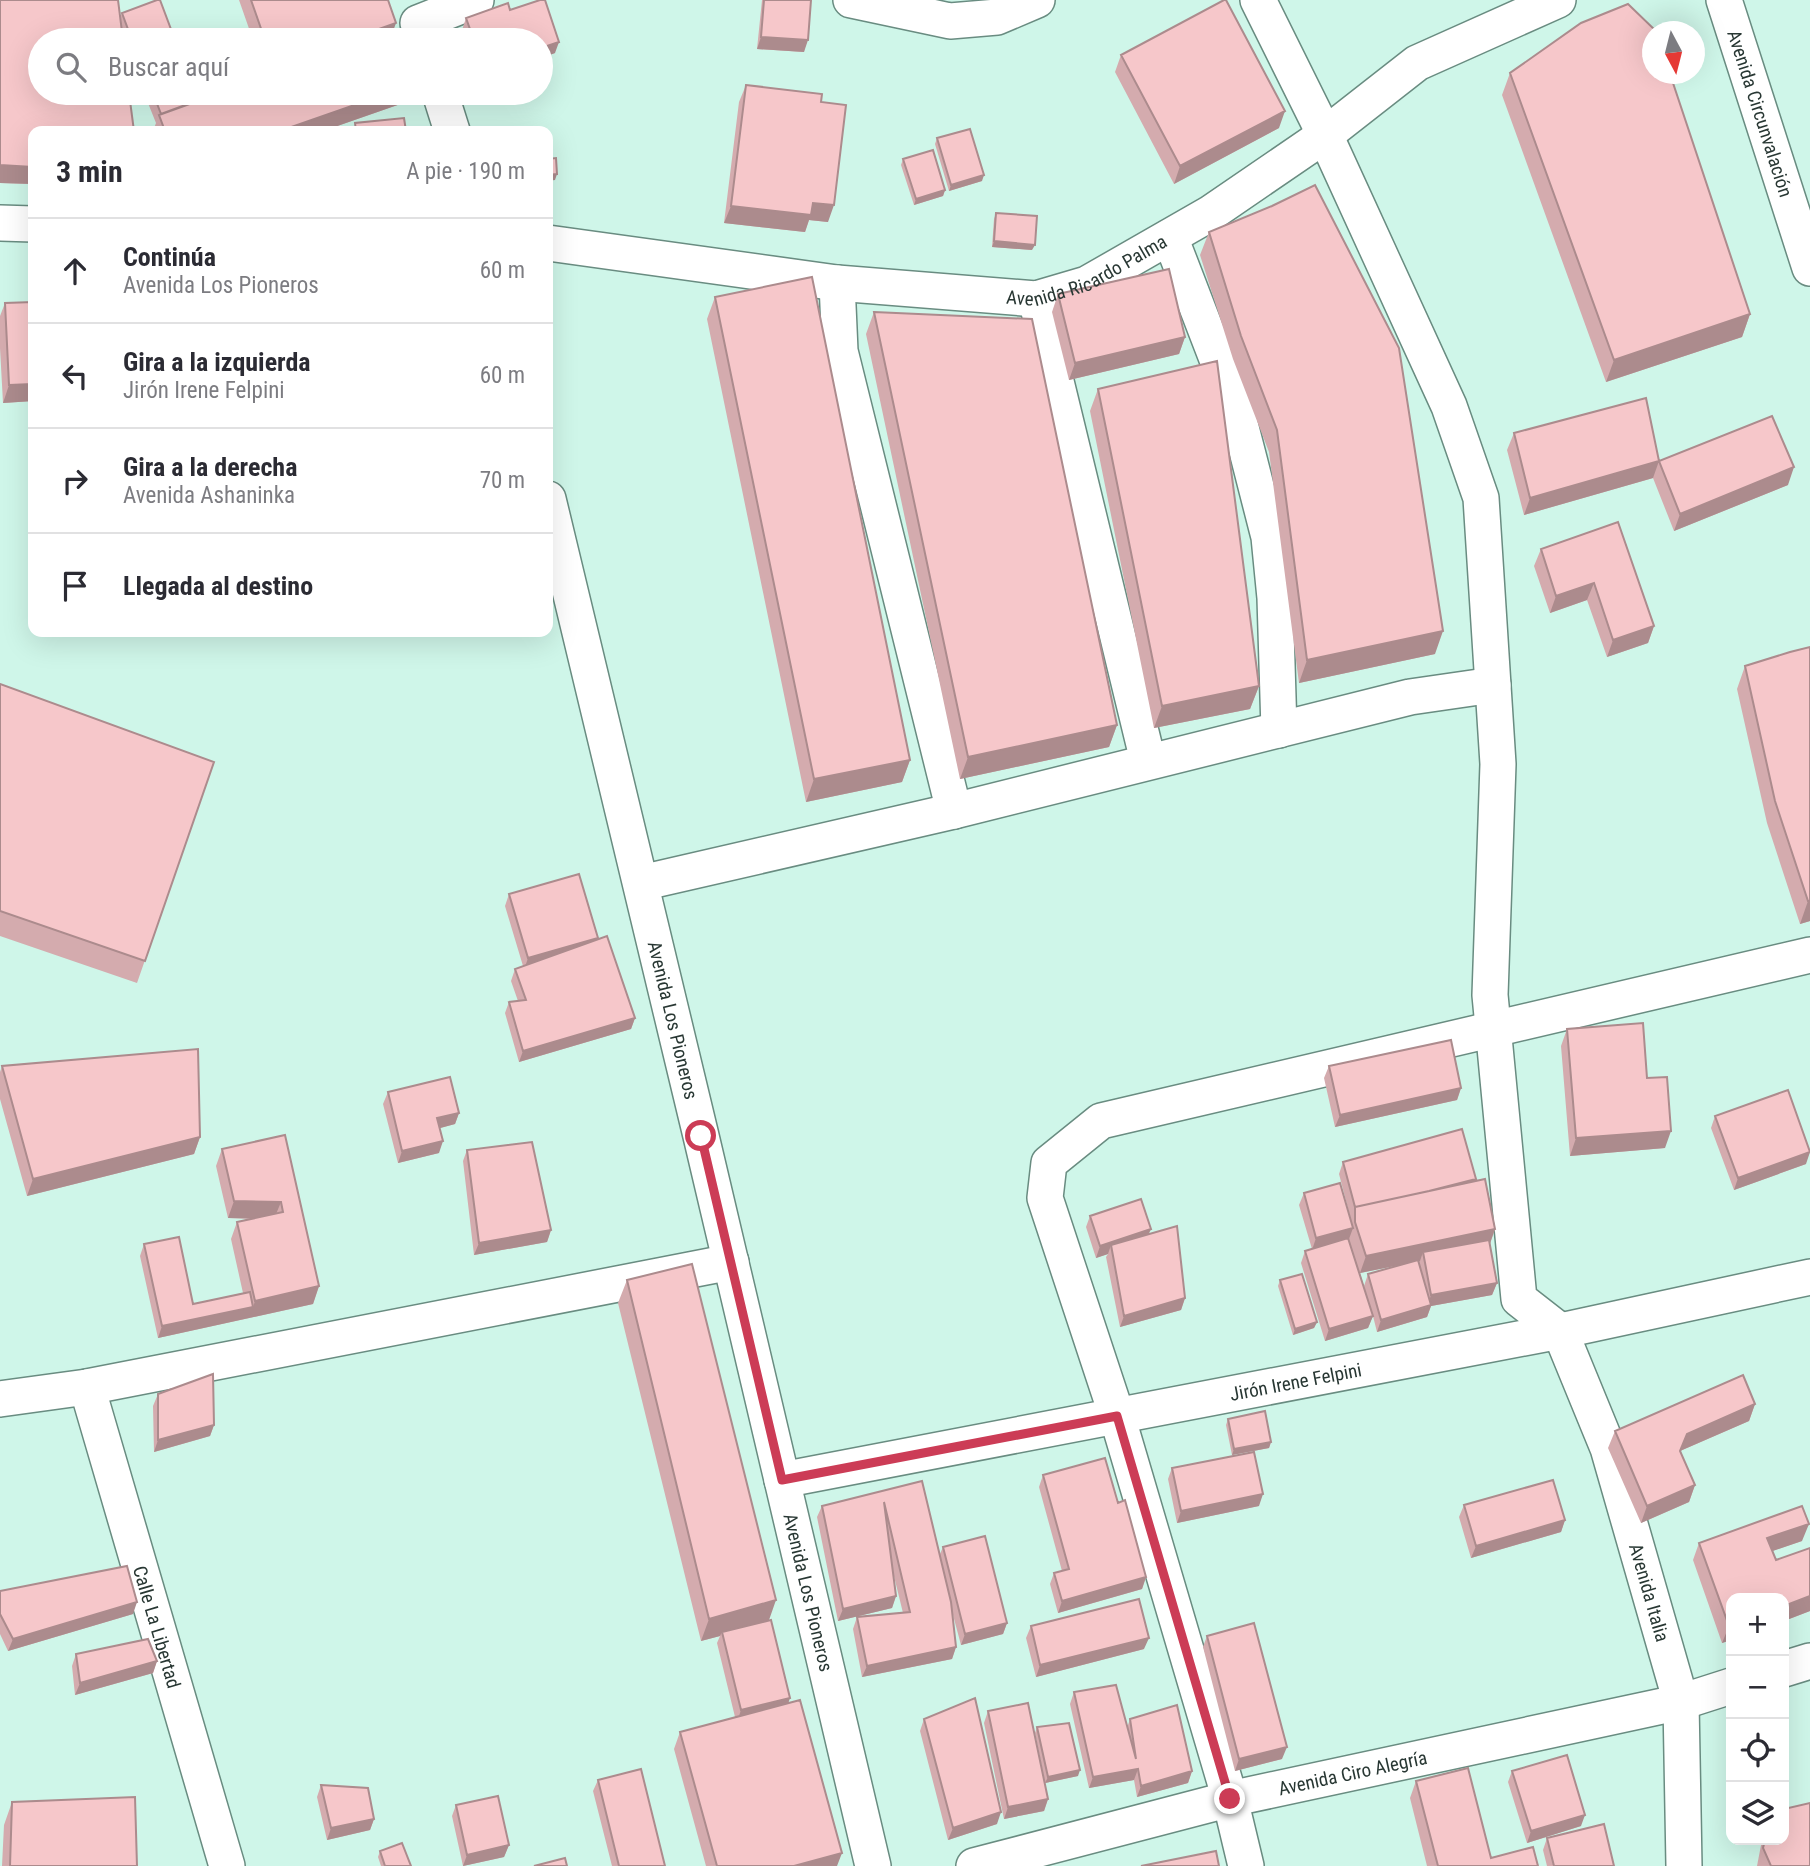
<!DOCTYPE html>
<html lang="es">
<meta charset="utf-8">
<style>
body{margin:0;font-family:"Roboto Condensed",sans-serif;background:#f2f2f3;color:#2b2b33}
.controls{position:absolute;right:21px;bottom:21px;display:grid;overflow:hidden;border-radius:14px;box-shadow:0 7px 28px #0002}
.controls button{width:63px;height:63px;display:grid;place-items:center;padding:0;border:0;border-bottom:2px solid #e1e1e2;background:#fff;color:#2b2b33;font:35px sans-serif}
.compass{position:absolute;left:1642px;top:21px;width:63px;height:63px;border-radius:50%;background:#fff;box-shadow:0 7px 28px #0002;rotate:173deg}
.stop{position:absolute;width:21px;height:21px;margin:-16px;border:5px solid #cc3c56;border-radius:50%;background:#fff}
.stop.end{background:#cc3c56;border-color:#fff;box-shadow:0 2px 7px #0008}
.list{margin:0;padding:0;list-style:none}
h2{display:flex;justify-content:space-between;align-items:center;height:91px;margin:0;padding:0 28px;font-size:30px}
h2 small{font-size:23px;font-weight:400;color:#7c7c81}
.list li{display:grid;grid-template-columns:46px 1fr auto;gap:21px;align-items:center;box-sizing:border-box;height:105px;padding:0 28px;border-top:2px solid #e1e1e2}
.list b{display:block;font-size:26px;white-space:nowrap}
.list p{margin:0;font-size:23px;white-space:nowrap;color:#7c7c81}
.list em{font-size:23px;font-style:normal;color:#7c7c81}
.icon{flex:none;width:38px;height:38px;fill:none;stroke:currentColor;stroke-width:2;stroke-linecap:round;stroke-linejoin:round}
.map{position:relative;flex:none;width:1810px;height:1866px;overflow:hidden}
.search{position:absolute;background:#fff;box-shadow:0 7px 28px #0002;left:28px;top:28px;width:525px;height:77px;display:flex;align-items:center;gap:18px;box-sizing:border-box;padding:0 24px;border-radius:38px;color:#7c7c81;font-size:26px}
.panel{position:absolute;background:#fff;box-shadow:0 7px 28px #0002;left:28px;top:126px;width:525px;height:511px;border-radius:14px}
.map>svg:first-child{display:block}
</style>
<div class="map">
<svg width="1810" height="1866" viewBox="0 0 1810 1866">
<rect width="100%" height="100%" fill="#cff6e9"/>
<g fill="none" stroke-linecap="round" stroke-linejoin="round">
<defs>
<g id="street">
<path d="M851,0l99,21 47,-4 40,-17"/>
<path id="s1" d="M1258,0l67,135 124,271 32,92 17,266 -8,231 29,304 41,32 48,117 73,254 3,164"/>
<path id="s2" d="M1724,0l86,268"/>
<path d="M418,23l58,-23"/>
<path d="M440,93l12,38"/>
<path d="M0,223l33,1"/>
<path d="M1170,237l66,171 33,129 6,61 4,132"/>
<path id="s3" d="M548,243l289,40 199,16 51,-15 124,-71 114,-78 92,-72 141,-63"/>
<path d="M837,283l3,68 114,460"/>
<path d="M1036,299l112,462"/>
<path id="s4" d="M548,499l153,637 172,730"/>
<path d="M641,883l313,-72 456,-114 83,-12"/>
<path id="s5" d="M87,1387l140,479"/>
<path d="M0,1399l87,-12 644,-125"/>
<path id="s6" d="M782,1480l778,-149 250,-54"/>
<path d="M1784,1669l26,-8"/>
<path id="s7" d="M974,1866l256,-67 451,-97 50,-16"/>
<path d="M1246,1866l-16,-67 -113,-383 -72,-218 4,-35 52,-42 709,-166"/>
</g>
</defs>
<use href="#street" stroke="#698c81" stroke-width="38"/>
<use href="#street" stroke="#fff" stroke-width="35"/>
</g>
<path fill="#d4abae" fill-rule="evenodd" d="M0,0h118l2,18 2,-5 35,-13h3l15,40h-51l-2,-3 1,3h-83v53h89l5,38h-101v53l-33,-1z
M239,0h149l5,32 6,8h-146z
M762,0h49l-7,52 -47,-3z
M510,10l45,43 -14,5v-18h-75l-4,-10 4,-12z
M1121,55l158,73 -105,56 -59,-112z
M1510,73l240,241 -8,23 -136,45 -104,-287z
M746,85l75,17 7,120 -19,-2 -4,12 -81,-9 15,-121z
M144,93h52l3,7 21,-7h192l-3,8 -86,30h-170l3,-8z
M937,138l45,43 -33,10 -14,-47z
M903,159l42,31 -2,6 -29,9 -13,-40z
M996,213l36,37 -40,-3 2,-28z
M1209,232l226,422 -136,29 -30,-231 -36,-93 -33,-104z
M1058,294l127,43 -6,17 -110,26 -17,-68z
M715,297l195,463 -8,22 -96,20 -99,-483z
M33,302v99l-30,2 -3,-55v-32l5,-13z
M874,312l243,413 -8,22 -149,32 -94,-445z
M1098,389l161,297 -9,23 -96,19 -64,-317z
M1514,433l145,28 129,24 -114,46 -21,-53 -129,37 -17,-65z
M1618,522l36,104 -6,17 -41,14 -20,-57 -37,13 -16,-47 7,-17z
M1810,647v274l-10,3 -33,-101 -30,-134 8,-23z
M0,684l214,78 -77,221 -137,-47z
M509,894l89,44 -1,2 38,78 -4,11 -112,33 -14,-49 4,-11 9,-1 -7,-20 4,-12 8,-3 -18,-60z
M1567,1029l98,119 -95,8 -9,-110z
M2,1066l198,71 -6,17 -167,42 -27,-97v-27z
M1329,1066l132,22 -4,12 -122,27 -11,-49z
M388,1092l71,21 -4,11 -15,4 -1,25 -41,10 -15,-59z
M1715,1116l91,48 -72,26 -23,-62z
M285,1135l34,151 -6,18 -155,34 -18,-82 4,-12 49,60 50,-11 -12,-54 6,-17 15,-3 -24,-1 -12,-52 6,-17z
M467,1150l84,80 -4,12 -73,13 -11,-94z
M1343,1162l132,19 20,48 -5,15 7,39 -5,12 -61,11 -4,11 -50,15 -4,-16 -5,12 -43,13 -24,-78 4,-12 7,-2 -13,-44 5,-12 47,27 -12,-46zM1399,1265l-31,9 -4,12 8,28 -12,-41z
M1090,1216l59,18 36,64 -4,12 -61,17 -14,-70 2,-3 -12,4 -10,-31z
M627,1280l142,340 19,83 49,163h-131l-32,-117 6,-17 55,-15 -18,-74 3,-7 -19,5 -83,-338z
M1280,1280l37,42 -3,6 -21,7 -15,-49z
M158,1394l56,31 -4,11 -56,16 -1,-46z
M1755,1404l-6,17 -69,30 15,34 -6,17 -48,21 -33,-75 7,-17z
M1228,1419l43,23 -2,6 -37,7 -6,-30z
M1172,1468l87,38 -82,17 -9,-44z
M1043,1475l75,28 28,74 -4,12 -84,24 -8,-29 4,-11 8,-2 -23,-84z
M922,1481l18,73 3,-7 64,76 -4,11 -42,11 -8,-30 3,32 -4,12 -90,18 -9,-48 4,-12 46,-4 -11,-45 4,28 -4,12 -54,13 -21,-104 5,-11z
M1464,1505l101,15 -4,12 -90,26 -12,-41z
M1802,1541l-30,10 4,9 34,-12v63l-26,10v-23h-53v42l-9,3 -29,-83 6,-17z
M0,1591l133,23 -125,37 -8,-17z
M1031,1626l113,23 -108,28 -10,-39z
M1207,1636l75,123 -47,12 -32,-124z
M76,1654l81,7 -4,12 -78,22 -3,-29z
M1074,1692l53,36 3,-9 62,52 -4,12 -51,14 -3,-17 -45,8 -19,-84z
M988,1711l60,88 -4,12 -40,8 -20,-96z
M924,1719l73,105 -49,16 -28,-109z
M1037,1727l41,49 -33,7 -10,-50z
M1512,1771l69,55 -54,17 -19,-61z
M598,1780l67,86h-53l-19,-75z
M1416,1781l75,77 47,8h-111l-17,-68z
M321,1785l53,34 -4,11 -43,10 -10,-43z
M12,1802l125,64h-135l2,-41z
M456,1805l53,40 -5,12 -41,9 -11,-50z
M1547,1838l67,28h-67l-4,-16z
M1762,1840h22l26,26h-53z
M380,1851l31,15h-30l-3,-9z"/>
<path fill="#ac8b8d" d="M396,23l-6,17h-42z
M311,34l-2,6h-15z
M761,37l47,3 -4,12 -47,-3z
M559,42l-4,11 -14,5v-10z
M389,93h23l-3,8 -86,30h-43z
M1285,111l-6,17 -105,56 6,-18z
M0,165l33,2v17l-33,-1z
M557,174l-2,6 -7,1v-6z
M984,175l-2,6 -33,10 2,-6z
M945,190l-2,6 -29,9 2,-6z
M813,203l21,2 -6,17 -19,-2 -4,12 -81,-9 7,-17z
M994,241l41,4 -3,5 -40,-3z
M1750,314l-8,23 -136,45 8,-22z
M1185,337l-6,17 -110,26 6,-17z
M33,384v17l-30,2 6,-18z
M1659,461l-6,17 -129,37 6,-17z
M1794,467l-6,18 -114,46 6,-17z
M1594,583l-7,17 -37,13 6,-17z
M1654,626l-6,17 -41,14 6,-17z
M1443,631l-8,23 -136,29 8,-23z
M1259,686l-9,23 -96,19 8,-22z
M1117,725l-8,22 -149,32 8,-22z
M910,760l-8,22 -96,20 8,-23z
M1808,901h2v20l-10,3z
M598,938l-4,12 -70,20 4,-12z
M635,1018l-4,11 -112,33 4,-11z
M1461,1088l-4,12 -122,27 5,-12z
M459,1113l-4,11 -22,6 4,-12z
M1671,1131l-6,17 -95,8 6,-18z
M200,1137l-6,17 -167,42 6,-17z
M443,1141l-4,12 -41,10 4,-12z
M1810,1152l-4,12 -72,26 4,-12z
M1476,1179l-5,11 -114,21z
M234,1201l47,1 -7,17 -46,-1z
M1353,1228l-4,11 -37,11 4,-12z
M1151,1229l-5,11 -35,5 -3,9 -12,4 4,-12z
M1495,1229l-6,17 -66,6 -3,9 -60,12 6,-17z
M551,1230l-4,12 -73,13 5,-12z
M1497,1283l-5,12 -61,11 -4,11 -50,15 4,-12 46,-13 4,-12z
M319,1286l-6,18 -155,34 4,-12 91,-19 2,-6z
M1185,1298l-4,12 -61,17 4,-11z
M1373,1316l-5,12 -43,13 4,-12z
M1317,1322l-3,6 -21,7 2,-6z
M1755,1404l-6,17 -69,30 7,-17z
M214,1425l-4,11 -56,16 4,-12z
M1271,1442l-2,6 -37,7 2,-6z
M1695,1485l-6,17 -48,21 6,-17z
M1263,1494l-4,12 -82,17 4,-12z
M1565,1520l-4,12 -90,26 5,-12z
M1809,1524l-7,17 -41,14 6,-17z
M1146,1577l-4,12 -84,24 4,-12z
M896,1596l-4,12 -54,13 5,-12z
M1810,1596v15l-26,10v-15z
M776,1600l-8,23 -46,9 -2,4 -19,5 8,-22z
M137,1602l-4,12 -125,37 5,-12z
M1007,1623l-4,11 -42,11 4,-11z
M1731,1625v15l-9,3 7,-17z
M1149,1638l-5,11 -108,28 4,-12z
M956,1647l-4,12 -90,18 5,-11z
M157,1661l-4,12 -78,22 5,-12z
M790,1698l-4,12 -49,12 4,-12z
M1287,1747l-5,12 -47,12 4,-12z
M1138,1769l-4,11 -45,8 4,-11z
M1080,1770l-2,6 -33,7 3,-6z
M1192,1771l-4,12 -51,14 4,-11z
M1048,1799l-4,12 -40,8 4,-12z
M1001,1812l-4,12 -49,16 5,-12z
M1585,1815l-4,11 -54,17 4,-12z
M374,1819l-4,11 -43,10 4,-12z
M509,1845l-5,12 -41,9 4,-11z
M842,1853l-5,13h-43z"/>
<path fill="#f6c7ca" stroke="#ac8b8d" stroke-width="2" d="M0,0h118l5,40h-83v53h89l5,38h-101v36l-33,-2z
M157,0h3l15,40h-43l-10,-27z
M251,0h137l8,23 -48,17h-35l-2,-6 -17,6h-29z
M540,0h5l14,42 -18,6v-8h-67l-8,-22 42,-15 2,7z
M764,0h47l-3,40 -47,-3z
M1224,0h2l59,111 -105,55 -59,-111z
M1628,4l28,27 -3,1v42h17l80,240 -136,46 -104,-287 71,-50z
M396,31l3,9h-30z
M746,85l76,9 -1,8 25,3 -12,100 -21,-2 -2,12 -80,-9z
M153,93h43l3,7 -38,14z
M220,93h169l-109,38h-115l-6,-16z
M404,118l2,13h-50l-1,-8z
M970,129l14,46 -33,10 -14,-47z
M933,150l12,40 -29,9 -13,-40z
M556,158l1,16 -9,1v-16z
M1315,185l84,163 44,283 -136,29 -30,-230 -36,-94 -32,-104 63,-26z
M996,213l41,3 -2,29 -41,-4z
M1169,269l16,68 -110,26 -17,-69z
M812,277l98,483 -96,19 -99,-482z
M33,302v82l-24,1 -4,-82z
M874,312l158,7 85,406 -149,32z
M1217,361l42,325 -97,20 -64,-317z
M1646,398l13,63 -129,37 -16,-65z
M1772,416l22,51 -114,47 -21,-53z
M1618,522l36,104 -41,14 -19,-57 -38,13 -15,-47z
M1810,647v254h-2l-33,-100 -30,-135 45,-14z
M0,684l214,78 -69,199 -145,-50z
M579,874l19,64 -70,20 -19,-64z
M607,936l28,82 -112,33 -14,-49 17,-2 -11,-31z
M1643,1023l4,55 20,-1 4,54 -95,7 -9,-109z
M1451,1040l10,48 -121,27 -11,-49z
M198,1049l2,88 -167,42 -31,-113z
M450,1077l9,36 -22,5 6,23 -41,10 -14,-59z
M1788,1090l22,62 -72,26 -23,-62z
M1462,1129l14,50 -47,12 -74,16 -12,-45z
M285,1135l34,151 -64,15 -18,-79 46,-10 -2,-10 -47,-1 -12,-52z
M532,1142l19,88 -72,13 -12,-93z
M1485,1179l10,50 -129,27 -11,-34v-15z
M1340,1183l13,45 -37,10 -12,-45z
M1141,1199l10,30 -51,17 -10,-30z
M1177,1226l8,72 -61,18 -13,-71z
M179,1237l14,67 57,-12 3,15 -91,19 -18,-82z
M1348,1238l25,78 -44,13 -24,-78z
M1489,1240l8,43 -66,12 -8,-43z
M1418,1260l13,45 -50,15 -13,-46z
M692,1264l84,336 -67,19 -82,-339z
M1302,1274l15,48 -22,7 -15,-49z
M213,1374l1,51 -56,15v-46z
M1743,1375l12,29 -68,30 -7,17 15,34 -48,21 -32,-75z
M1265,1411l6,31 -37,7 -6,-30z
M1254,1452l9,42 -82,17 -9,-43z
M1105,1458l13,45 7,-3 21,77 -84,24 -8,-28 15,-4 -26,-94z
M1553,1480l12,40 -89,26 -12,-41z
M922,1481l29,121 5,45 -89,19 -10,-49 53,-5 -26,-110 12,94 -53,13 -21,-103z
M1802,1506l7,18 -42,14 9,22 34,-12v48l-26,10v-8h-53v27l-2,1 -30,-83z
M985,1536l22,87 -42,11 -22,-87z
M127,1566l10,36 -124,37 -13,-25v-23z
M1139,1599l10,39 -109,27 -9,-39z
M771,1620l19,78 -49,12 -19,-78z
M1254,1623l33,124 -48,12 -32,-123z
M148,1639l9,22 -77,22 -4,-29z
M1116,1685l20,74 -6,-40 47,-14 15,66 -51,15 -3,-17 -45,8 -19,-85z
M975,1698l26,114 -48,16 -29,-109z
M800,1700l42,153 -48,13h-77l-37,-134z
M1028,1703l20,96 -40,8 -20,-96z
M1069,1723l11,47 -32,7 -11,-50z
M1567,1755l18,60 -54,16 -19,-60z
M1468,1768l23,90 42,-11 5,19h-100l-22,-85z
M641,1769l24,97h-46l-21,-86z
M321,1785l47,3 6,31 -43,9z
M498,1796l11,49 -42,10 -11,-50z
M135,1797l2,69h-127l2,-64z
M1810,1803v63h-39l-8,-18 2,-8h19v-31z
M1604,1824l10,42h-60l-7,-28z
M402,1843l9,23h-26l-5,-15z
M1216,1851l3,15h-78z
M565,1858l2,8h-33z"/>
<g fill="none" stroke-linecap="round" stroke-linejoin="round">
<path stroke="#cc3c56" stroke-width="9" d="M701,1136l81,344 335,-64 113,383"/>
</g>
<g text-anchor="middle" stroke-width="7" stroke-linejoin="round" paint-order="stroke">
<g font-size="19" fill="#283733" stroke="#fff">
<text dy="7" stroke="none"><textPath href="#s2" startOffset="119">Avenida Circunvalación</textPath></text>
<text dy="7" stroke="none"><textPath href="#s3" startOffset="548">Avenida Ricardo Palma</textPath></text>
<text dy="7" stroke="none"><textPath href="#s4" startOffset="536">Avenida Los Pioneros</textPath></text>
<text dy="7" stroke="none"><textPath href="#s6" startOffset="523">Jirón Irene Felpini</textPath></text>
<text dy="7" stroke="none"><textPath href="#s4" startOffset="1124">Avenida Los Pioneros</textPath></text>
<text dy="7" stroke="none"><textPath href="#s1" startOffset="1678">Avenida Italia</textPath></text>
<text dy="7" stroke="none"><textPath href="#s5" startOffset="250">Calle La Libertad</textPath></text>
<text dy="7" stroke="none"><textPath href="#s7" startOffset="390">Avenida Ciro Alegría</textPath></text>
</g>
</g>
</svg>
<div class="controls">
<button>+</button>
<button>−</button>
<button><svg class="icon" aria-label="locate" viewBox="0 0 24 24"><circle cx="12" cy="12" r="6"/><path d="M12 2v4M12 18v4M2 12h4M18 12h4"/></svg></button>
<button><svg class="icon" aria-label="layers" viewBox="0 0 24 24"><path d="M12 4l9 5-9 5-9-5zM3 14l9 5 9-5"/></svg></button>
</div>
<svg class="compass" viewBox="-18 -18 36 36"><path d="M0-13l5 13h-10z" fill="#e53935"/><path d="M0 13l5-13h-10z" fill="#7c7c81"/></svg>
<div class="stop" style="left:701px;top:1136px"></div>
<div class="stop end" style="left:1230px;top:1799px"></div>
<div class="search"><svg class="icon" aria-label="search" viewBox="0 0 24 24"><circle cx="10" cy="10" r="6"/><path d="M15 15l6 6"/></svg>Buscar aquí</div>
<section class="panel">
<h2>3 min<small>A pie · 190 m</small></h2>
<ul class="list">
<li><svg class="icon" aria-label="ahead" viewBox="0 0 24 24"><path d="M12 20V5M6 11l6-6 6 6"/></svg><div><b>Continúa</b><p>Avenida Los Pioneros</p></div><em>60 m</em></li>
<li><svg class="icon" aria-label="left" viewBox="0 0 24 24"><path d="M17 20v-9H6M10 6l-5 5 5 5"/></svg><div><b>Gira a la izquierda</b><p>Jirón Irene Felpini</p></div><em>60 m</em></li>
<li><svg class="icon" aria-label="right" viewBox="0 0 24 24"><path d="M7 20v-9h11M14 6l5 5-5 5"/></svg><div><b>Gira a la derecha</b><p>Avenida Ashaninka</p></div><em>70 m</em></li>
<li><svg class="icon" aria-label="arrive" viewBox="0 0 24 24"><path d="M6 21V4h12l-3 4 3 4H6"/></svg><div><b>Llegada al destino</b></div></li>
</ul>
</section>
</div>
